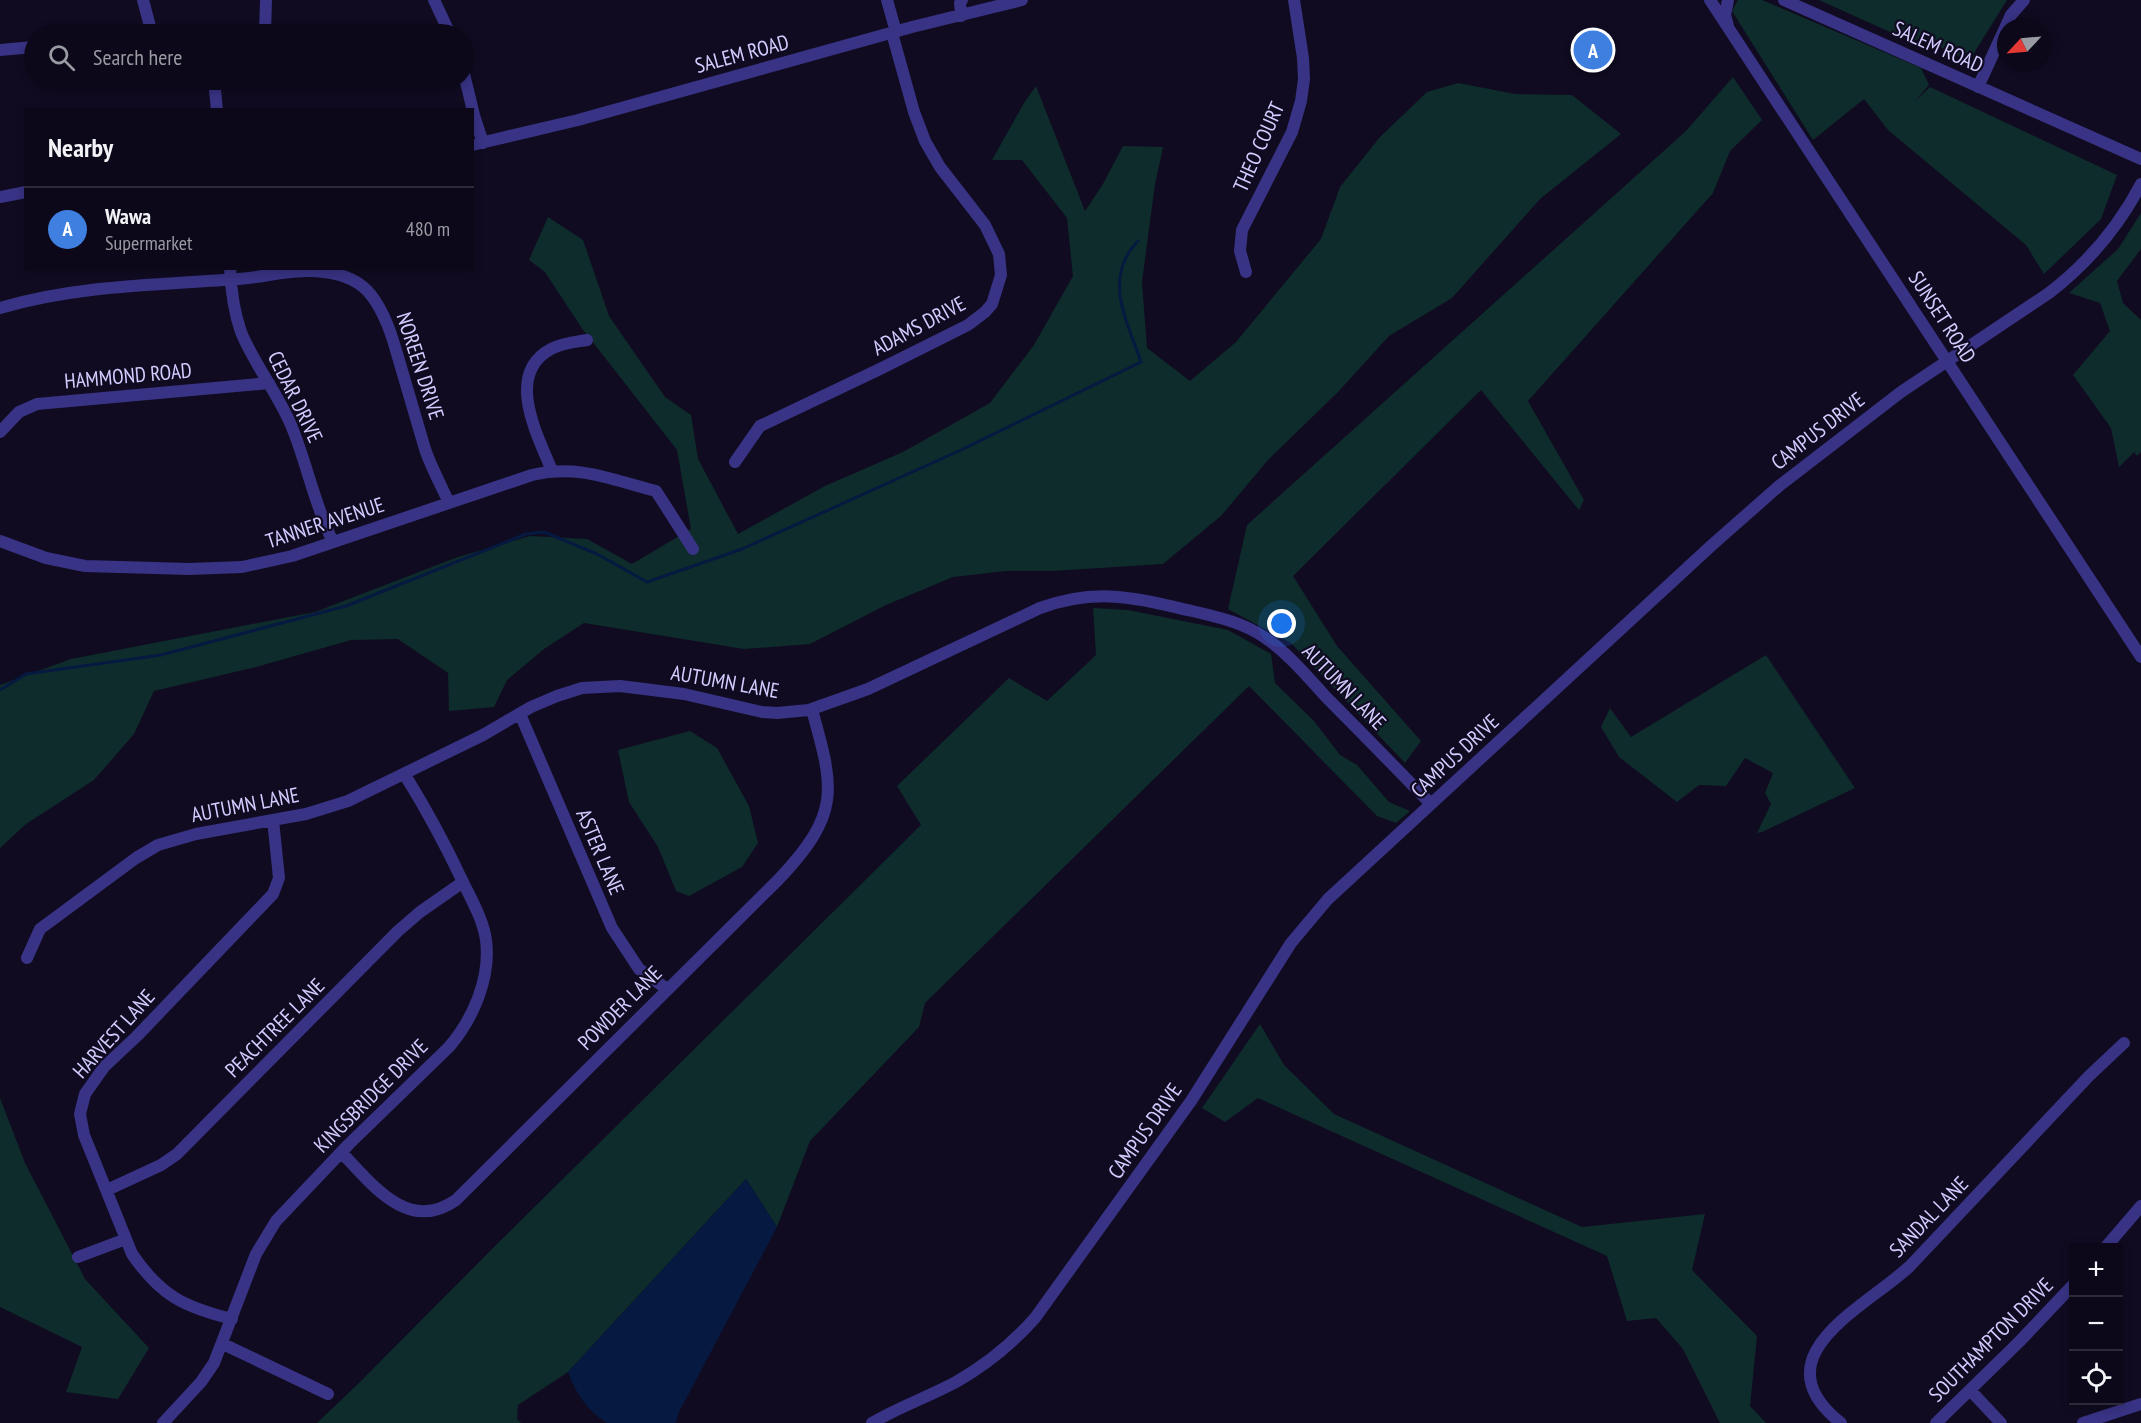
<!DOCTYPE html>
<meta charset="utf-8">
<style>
body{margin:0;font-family:"PT Sans Narrow",sans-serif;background:#1a1626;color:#f1f3f6}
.controls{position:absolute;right:18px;bottom:18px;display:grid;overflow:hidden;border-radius:0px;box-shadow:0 3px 9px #0003}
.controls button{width:54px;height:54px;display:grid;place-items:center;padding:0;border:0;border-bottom:2px solid #2c2938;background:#0c0819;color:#f1f3f6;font:30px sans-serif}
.compass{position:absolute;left:1997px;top:18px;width:54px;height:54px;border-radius:50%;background:#0c0819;box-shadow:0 3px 9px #0003;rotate:244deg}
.you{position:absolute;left:1282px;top:624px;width:21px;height:21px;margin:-15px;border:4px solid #fff;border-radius:50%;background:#1a73e8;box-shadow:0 0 0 9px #1a73e833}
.badge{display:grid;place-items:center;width:39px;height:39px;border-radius:50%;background:#b45309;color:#fff;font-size:20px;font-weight:700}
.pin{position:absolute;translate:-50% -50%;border:3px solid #fff;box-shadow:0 2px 6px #0006}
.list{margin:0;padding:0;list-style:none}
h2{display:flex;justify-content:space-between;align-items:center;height:78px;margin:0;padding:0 24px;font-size:26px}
h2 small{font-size:20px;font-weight:400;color:#9a9aa2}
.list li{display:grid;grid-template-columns:39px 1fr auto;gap:18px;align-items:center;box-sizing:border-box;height:84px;padding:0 24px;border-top:2px solid #2c2938}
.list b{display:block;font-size:22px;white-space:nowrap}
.list p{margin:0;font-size:20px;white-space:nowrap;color:#9a9aa2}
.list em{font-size:20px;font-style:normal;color:#9a9aa2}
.icon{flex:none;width:33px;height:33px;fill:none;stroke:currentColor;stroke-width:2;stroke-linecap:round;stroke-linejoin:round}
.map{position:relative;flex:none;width:2141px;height:1423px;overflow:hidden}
.search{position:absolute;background:#0c0819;box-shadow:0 3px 9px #0003;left:24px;top:24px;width:450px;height:66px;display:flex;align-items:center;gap:15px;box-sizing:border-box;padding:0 21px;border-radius:33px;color:#9a9aa2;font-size:22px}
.panel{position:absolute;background:#0c0819;box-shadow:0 3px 9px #0003;left:24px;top:108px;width:450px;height:162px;border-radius:0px}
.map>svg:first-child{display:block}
</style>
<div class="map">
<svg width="2141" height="1423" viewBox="0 0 2141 1423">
<rect width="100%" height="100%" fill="#100b21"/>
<path fill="#0e2c2b" d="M1738,0h24l159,68 8,17 -14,16 15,-14 187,88 -16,44 -57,55 -18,-29 -138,-115 -24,-31 -51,41 -81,-129z
M1819,0h188l-38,61 -48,-23 -9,4z
M1733,77l29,43 -32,31 -17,42 -185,208 56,99 -5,10 -98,-120 -188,186 44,70 84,95 -16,22 -114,-120 -63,-34 19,-84 439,-394z
M1458,83l57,11 57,1 49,39 -81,65 -88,99 -63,38 -51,56 -70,68 -47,56 -58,48 -111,7h-46l-53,6 -67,28 -76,39 -66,5 -160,-26 -40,26 -37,31 -13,27 -45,4 -1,-38 -50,-34 -47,1 -95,27 -102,24 -20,43 -40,46 -68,44 -26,24v-163l71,-26 244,-47 143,-55 72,-21 57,3 45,25 59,-35 -14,-79 -96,-123 -36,-55 -16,-12 19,-43 35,23 26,76 56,81 26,18 7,44 40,75 87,-48 78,-34 87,-49 44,-58 39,-69 -6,-58 -45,-58h-30l32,-57 12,-17 49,125 18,-27 20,-38 40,1 -8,37 -13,98 5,66 43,33 46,-39 85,-103 19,-52 40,-50 47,-45z
M2141,213v36l-24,32 6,22 18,17v132l-4,4 -3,-4 -15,15 -8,-39 -38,-53 37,-44 -10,-28 -31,-10 49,-44z
M1093,608l35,2 100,20 43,24 4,29 39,38 26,34 17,10 32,37 21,9 -14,12 -19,-7 -128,-130 -324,317 -6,24 -109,114 -33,86 -31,-48 -178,193 -50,33 -1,14 4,4h-204l42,-40 138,-139 424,-419 -24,-39 112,-108 38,23 49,-46z
M1766,655l89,133 -93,44 -5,1 14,-29 -6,-11 8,-20 -28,-15 -19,28 -27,-1 -22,17 -58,-45 -18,-30 9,-19 21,29z
M690,731l27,17 32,58 9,37 -16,24 -53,29 -13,-5 -18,-44 -29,-45 -11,-52z
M1260,1024l24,41 50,49 248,113 123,-13 -13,56 65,66 -7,70 16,17h-46l-37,-74 -27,-31 -29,3 -20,-65 -349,-158 -33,24 -23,-14z
M0,1098l25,65 60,116 64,69 -31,51 -52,-7 16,-45 -82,-40z"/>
<path fill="#061940" d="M746,1179l31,48 -99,187 -2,9h-69c-19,-11 -32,-31 -39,-51z"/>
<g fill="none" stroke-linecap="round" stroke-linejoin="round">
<path stroke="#061940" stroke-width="3" d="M0,690l26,-16 135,-19 185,-49 180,-72 18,-2 53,22 50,28 95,-33 219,-99 180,-88c-14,-42 -39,-84 -3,-121"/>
<path stroke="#383384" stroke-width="12" d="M143,0l9,34
M434,0l16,34
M887,0l9,32
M1710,0l431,657
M1784,0l357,159
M961,16l-1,-13 2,-3
M1728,26l-3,-11 3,-15
M265,33l1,-33
M262,34l10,-3 28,3
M0,50l34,-3
M464,74l10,41 9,28
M214,80l3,30
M1978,87l33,-72 13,-15
M472,145l106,-25 334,-93 110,-27
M0,197l26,-5
M230,268c1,22 4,44 11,64 13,32 36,60 50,93 16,38 23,79 42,117
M1246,272l-6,-21 2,-21 50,-98 9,-31 3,-22 -1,-21 -9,-58
M0,308c77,-23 159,-23 238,-29 28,-2 58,-11 86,-7 18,2 36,9 47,23 14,18 21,41 27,62 9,31 18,62 27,92 6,18 16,36 24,54
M0,432l19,-20 18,-8 232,-21
M735,462l25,-36 120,-57 88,-44 17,-13 7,-8 9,-29 -2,-21 -14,-29 -45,-58 -15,-26 -11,-29 -22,-79
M552,471c-14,-35 -48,-97 -1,-122 11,-6 25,-7 36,-9
M0,541l46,17 39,8 104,3 53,-2 50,-11 240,-81c47,-11 80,5 124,16l37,58
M520,714l92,214 27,41 28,20
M27,958l13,-29 96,-71 22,-13 38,-11 110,-20 42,-13 135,-66 48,-28 26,-11 25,-8 38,-2 64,8 78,18 15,1 32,-3 59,-21 172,-81c58,-21 94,-10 152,3 25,6 50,11 72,26 24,16 43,39 62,60 35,35 70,71 105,107
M341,1152c31,32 67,82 115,48l323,-321c61,-65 56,-88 33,-169
M107,1190l54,-25 16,-11 221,-223 22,-19 43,-30
M2105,1248l36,-42
M78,1257l48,-18
M232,1319c-48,-12 -71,-23 -100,-65l-48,-119 -4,-21 5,-20 19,-27 33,-31 136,-142 6,-16 -6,-58
M223,1344l105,50
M1970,1390l31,33
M163,1423l38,-41 13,-19 42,-109 20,-33 73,-77 100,-97c24,-28 42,-69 37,-107 -3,-21 -15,-41 -24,-60 -17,-36 -36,-71 -57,-105
M872,1423c27,-16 56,-26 84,-41 30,-17 56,-38 79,-64l156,-217 100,-158 37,-44 384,-354 67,-59 122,-94 148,-99c39,-30 69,-65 92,-109
M1841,1423c-84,-67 24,-115 69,-157l179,-190 35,-33
M1936,1423l83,-81 55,-58
M2083,1423l58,-19"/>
</g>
<g text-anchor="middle" stroke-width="4.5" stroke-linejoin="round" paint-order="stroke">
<g font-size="21" fill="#d3ccff" stroke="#100b21">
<text transform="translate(1938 47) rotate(24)" y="7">SALEM ROAD</text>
<text transform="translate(742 54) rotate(-15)" y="7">SALEM ROAD</text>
<text transform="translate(1259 147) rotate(-66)" y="7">THEO COURT</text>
<text transform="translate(1942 317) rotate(57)" y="7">SUNSET ROAD</text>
<text transform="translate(919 326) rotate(-28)" y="7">ADAMS DRIVE</text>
<text transform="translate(420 366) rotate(72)" y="7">NOREEN DRIVE</text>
<text transform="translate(128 376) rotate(-5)" y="7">HAMMOND ROAD</text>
<text transform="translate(295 397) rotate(64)" y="7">CEDAR DRIVE</text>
<text transform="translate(1818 431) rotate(-38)" y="7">CAMPUS DRIVE</text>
<text transform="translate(325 523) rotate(-18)" y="7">TANNER AVENUE</text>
<text transform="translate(725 682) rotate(10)" y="7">AUTUMN LANE</text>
<text transform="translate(1344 687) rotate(46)" y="7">AUTUMN LANE</text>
<text transform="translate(1455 756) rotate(-43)" y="7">CAMPUS DRIVE</text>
<text transform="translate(245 805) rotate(-11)" y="7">AUTUMN LANE</text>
<text transform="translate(600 852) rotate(67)" y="7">ASTER LANE</text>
<text transform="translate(620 1008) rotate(-45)" y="7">POWDER LANE</text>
<text transform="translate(275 1028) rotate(-45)" y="7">PEACHTREE LANE</text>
<text transform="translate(114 1034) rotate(-48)" y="7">HARVEST LANE</text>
<text transform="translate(371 1096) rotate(-45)" y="7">KINGSBRIDGE DRIVE</text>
<text transform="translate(1145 1131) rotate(-55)" y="7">CAMPUS DRIVE</text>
<text transform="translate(1929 1217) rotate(-46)" y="7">SANDAL LANE</text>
<text transform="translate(1991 1340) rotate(-45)" y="7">SOUTHAMPTON DRIVE</text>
</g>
</g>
</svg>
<div class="controls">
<button>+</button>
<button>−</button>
<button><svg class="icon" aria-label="locate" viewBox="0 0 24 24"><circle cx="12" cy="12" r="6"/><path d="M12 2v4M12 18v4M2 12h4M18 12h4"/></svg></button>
</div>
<svg class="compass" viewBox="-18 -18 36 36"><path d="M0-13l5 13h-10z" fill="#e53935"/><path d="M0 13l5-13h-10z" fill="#9a9aa2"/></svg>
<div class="you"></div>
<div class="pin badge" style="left:1593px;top:50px;background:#3f7fe0">A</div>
<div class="search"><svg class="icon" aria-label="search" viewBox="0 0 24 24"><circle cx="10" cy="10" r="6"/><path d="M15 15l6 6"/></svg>Search here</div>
<section class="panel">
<h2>Nearby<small></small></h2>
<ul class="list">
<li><span class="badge" style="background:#3f7fe0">A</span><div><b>Wawa</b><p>Supermarket</p></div><em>480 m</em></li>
</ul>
</section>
</div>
